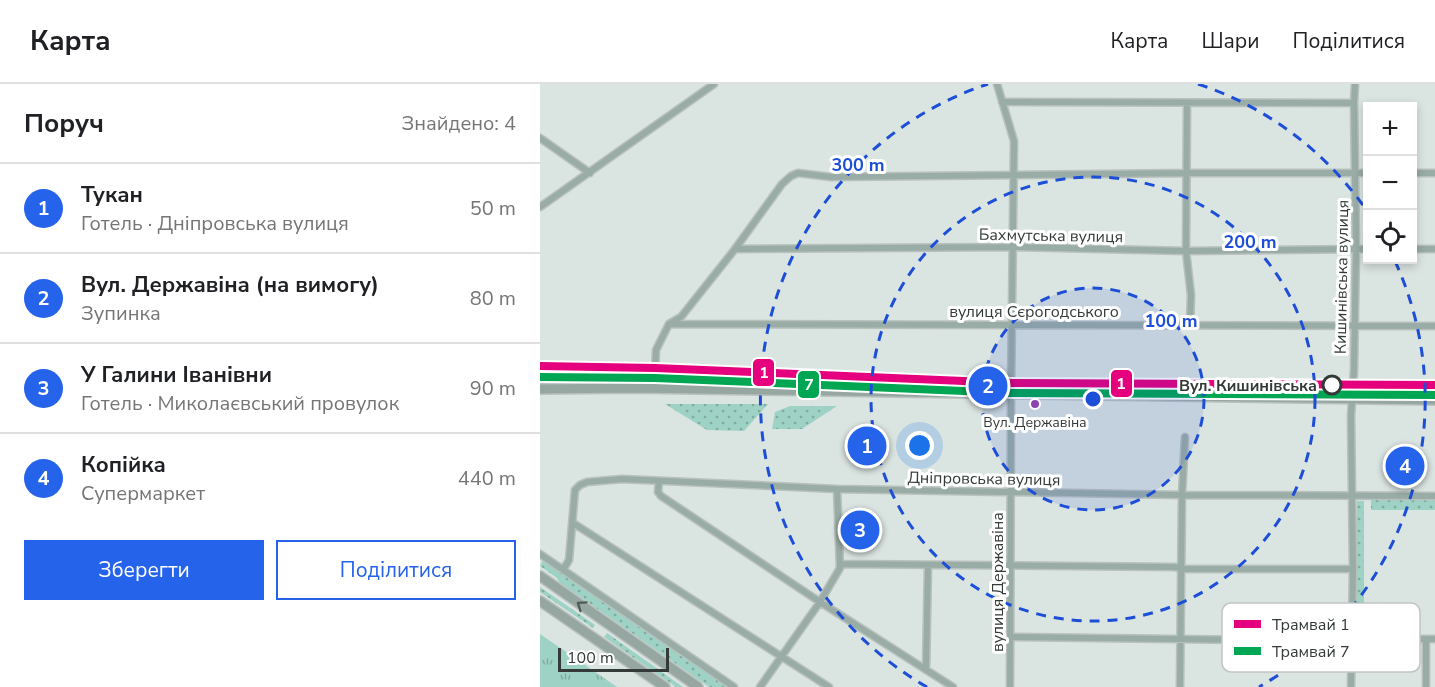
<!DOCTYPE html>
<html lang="uk">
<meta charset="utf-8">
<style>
body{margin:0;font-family:"Nunito Sans",sans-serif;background:#f6f6f6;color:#202124}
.controls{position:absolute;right:18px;top:18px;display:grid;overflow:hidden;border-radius:0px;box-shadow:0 3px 9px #0003}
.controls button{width:54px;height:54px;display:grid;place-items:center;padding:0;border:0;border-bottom:2px solid #e0e0e0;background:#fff;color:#202124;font:30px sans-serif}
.scale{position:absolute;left:18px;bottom:15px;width:111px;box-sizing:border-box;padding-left:6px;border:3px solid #333a38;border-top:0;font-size:16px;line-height:21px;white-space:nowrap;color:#333a38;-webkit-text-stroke:4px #fff;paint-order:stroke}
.you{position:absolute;left:380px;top:362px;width:21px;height:21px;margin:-15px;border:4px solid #fff;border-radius:50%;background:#1a73e8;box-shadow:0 0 0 9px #1a73e833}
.badge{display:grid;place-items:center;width:39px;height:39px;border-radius:50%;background:#2563eb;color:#fff;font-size:20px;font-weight:700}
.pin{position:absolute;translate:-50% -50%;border:3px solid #fff;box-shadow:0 2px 6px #0006}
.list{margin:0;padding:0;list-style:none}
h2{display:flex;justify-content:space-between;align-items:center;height:78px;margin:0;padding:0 24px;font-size:26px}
h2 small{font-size:20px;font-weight:400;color:#757577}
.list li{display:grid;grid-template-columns:39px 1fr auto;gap:18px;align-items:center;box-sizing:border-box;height:90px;padding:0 24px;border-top:2px solid #e0e0e0}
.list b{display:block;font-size:22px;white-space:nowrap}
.list p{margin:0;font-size:20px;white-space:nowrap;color:#757577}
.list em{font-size:20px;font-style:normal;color:#757577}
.actions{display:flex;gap:12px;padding:18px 24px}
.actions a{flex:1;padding:14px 0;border:2px solid #2563eb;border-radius:0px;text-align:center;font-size:21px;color:#2563eb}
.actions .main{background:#2563eb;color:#fff}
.icon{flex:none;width:33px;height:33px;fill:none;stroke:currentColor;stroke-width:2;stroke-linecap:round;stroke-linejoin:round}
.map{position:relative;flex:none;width:895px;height:603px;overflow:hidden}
header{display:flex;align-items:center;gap:36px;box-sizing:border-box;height:84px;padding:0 30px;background:#fff;border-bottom:2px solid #e0e0e0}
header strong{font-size:28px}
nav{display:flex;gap:33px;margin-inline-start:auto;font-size:21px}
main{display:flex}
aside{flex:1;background:#fff}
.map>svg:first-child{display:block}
</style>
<header>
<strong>Карта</strong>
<nav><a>Карта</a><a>Шари</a><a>Поділитися</a></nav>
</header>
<main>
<aside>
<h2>Поруч<small>Знайдено: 4</small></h2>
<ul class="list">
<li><span class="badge">1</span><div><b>Тукан</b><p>Готель · Дніпровська вулиця</p></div><em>50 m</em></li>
<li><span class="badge">2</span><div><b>Вул. Державіна (на вимогу)</b><p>Зупинка</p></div><em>80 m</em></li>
<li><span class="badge">3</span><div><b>У Галини Іванівни</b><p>Готель · Миколаєвський провулок</p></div><em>90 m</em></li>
<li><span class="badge">4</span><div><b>Копійка</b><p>Супермаркет</p></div><em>440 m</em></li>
</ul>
<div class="actions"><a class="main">Зберегти</a><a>Поділитися</a></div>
</aside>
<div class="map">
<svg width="895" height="603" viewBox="0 0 895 603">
<defs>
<pattern id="grass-dots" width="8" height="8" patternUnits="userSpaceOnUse" patternTransform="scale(1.5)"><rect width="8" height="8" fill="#9ed2c4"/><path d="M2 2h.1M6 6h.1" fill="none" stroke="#81aba0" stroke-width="1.8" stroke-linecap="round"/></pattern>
<pattern id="park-tufts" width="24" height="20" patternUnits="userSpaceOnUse" patternTransform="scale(1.5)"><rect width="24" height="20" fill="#9ed2c4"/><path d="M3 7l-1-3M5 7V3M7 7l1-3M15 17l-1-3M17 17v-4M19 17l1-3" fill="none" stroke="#81aba0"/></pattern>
</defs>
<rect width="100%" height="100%" fill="#dae4e1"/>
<path fill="url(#grass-dots)" d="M125,320h103l-24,27 -37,-1z
M250,322h47l-35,23h-30l3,-17z
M831,416h64v10h-64z
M817,417h7v133h-9z
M3,476l187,127h-21l-150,-105 -2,-4 -17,-12z
M0,503l55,38 -2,3 -53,-36z
M67,549l76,54h-7l-72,-50z"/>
<path fill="url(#park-tufts)" d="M0,550l77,53h-77z"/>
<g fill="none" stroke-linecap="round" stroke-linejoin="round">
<defs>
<path id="minor" d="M457,0l17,57 -3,253 -1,293
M462,18l352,1
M647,19l-1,148 5,44 -1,30
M0,54l50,35
M872,89h23
M0,123l174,-123
M195,165l278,-2 173,4 182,-2
M872,165h23
M129,240l766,2
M116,304l-1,-15 1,-23 13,-26 12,-7 54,-68 47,-65 9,-8 7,-3 33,4 356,-4h181
M119,397l-1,11 3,4 159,106 133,85
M33,439l256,164
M0,470l194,133
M301,480l333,3 14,2h165
M23,486l6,-10 6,-70 5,-5 7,-3 35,-3 215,10 345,6 253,1
M471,553l332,4 9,-2h83
M386,586l2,-105
M220,603l60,-85 20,-34 -3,-79
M640,603l2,-192 3,-58
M811,603l2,-118 -2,-153 3,-46 2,-121 -2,-146 1,-19
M886,603v-44l2,-4"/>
<path id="primary" d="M0,305l92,-1 803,12
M0,492l158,111
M0,517l125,86"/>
</defs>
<use href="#minor" stroke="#b9c1be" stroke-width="9"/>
<use href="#primary" stroke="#b9c1be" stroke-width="12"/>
<use href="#minor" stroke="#99aca6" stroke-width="6"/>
<use href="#primary" stroke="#96a7a2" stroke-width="9"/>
<defs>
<path id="tram-1" d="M0,282l115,2 356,15 424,2"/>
<path id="tram-2" d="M0,293l115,1 356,15 424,2"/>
</defs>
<use href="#tram-1" stroke="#fff" stroke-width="12"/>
<use href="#tram-2" stroke="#fff" stroke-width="12"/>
<use href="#tram-1" stroke="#e5007d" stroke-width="8"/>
<use href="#tram-2" stroke="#00a651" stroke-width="8"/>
</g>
<defs><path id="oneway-chevron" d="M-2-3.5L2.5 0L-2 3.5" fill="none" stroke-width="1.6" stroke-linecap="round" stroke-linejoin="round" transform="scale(1.5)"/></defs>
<use stroke="#515b58" href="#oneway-chevron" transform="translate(41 521) rotate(-145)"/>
<circle cx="553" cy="315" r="111" fill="#1d4ed8" fill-opacity=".12"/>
<g fill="none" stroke="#1d4ed8" stroke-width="3" stroke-dasharray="10 8">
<circle cx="553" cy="315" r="111"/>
<circle cx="553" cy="315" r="222"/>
<path d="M387 603A332 332 0 0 1 448 0M658 0A332 332 0 0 1 827 127M855 177A332 332 0 0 1 719 603"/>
</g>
<circle fill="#fff" stroke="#333a38" stroke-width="3" cx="792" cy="301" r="9"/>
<circle fill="#8e44ad" stroke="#fff" stroke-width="2" cx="495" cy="320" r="5"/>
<g text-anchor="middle" stroke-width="6" stroke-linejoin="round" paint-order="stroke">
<g font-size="14" fill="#333a38" stroke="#fff">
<text x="495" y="343">Вул. Державіна</text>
</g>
<g font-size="16" fill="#333a38" stroke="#fff">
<text transform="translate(511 151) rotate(1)" y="6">Бахмутська вулиця</text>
<text transform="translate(801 193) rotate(-89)" y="6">Кишинівська вулиця</text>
<text x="494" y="233">вулиця Сєрогодського</text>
<text transform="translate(444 394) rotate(1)" y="6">Дніпровська вулиця</text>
<text transform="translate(457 498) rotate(-90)" y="6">вулиця Державіна</text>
</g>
<g font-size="16" font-weight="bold" fill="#333a38" stroke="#fff" text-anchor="end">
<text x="777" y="307">Вул. Кишинівська</text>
</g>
</g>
<rect x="682" y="519" width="198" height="69" rx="9" fill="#fff" stroke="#c2c4c3" stroke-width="1.5"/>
<rect x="694" y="536" width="27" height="8" fill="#e5007d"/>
<rect x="694" y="563" width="27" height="8" fill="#00a651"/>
<g font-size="16" fill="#333a38">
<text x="732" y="546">Трамвай 1</text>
<text x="732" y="573">Трамвай 7</text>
</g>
<circle cx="553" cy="315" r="9" fill="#1d4ed8" stroke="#fff" stroke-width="3"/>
<g font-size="18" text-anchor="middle" font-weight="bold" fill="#1d4ed8" stroke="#fff" stroke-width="6" stroke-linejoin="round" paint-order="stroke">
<text x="318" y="87">300 m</text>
<text x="710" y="164">200 m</text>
<text x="631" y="243">100 m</text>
</g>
<g stroke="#fff" stroke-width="2">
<rect x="212" y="274" width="23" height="29" rx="6" fill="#e5007d"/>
<rect x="570" y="285" width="23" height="29" rx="6" fill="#e5007d"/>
<rect x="257" y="286" width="23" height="29" rx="6" fill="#00a651"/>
</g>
<g font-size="16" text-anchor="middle" font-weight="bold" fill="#fff">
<text x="224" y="294">1</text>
<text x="581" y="305">1</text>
<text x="269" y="306">7</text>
</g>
</svg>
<div class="controls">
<button>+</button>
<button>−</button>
<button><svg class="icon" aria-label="locate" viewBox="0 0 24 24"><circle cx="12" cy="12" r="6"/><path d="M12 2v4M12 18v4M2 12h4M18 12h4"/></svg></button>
</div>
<div class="scale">100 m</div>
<div class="you"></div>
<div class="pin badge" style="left:327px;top:362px">1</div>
<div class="pin badge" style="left:448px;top:302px">2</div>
<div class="pin badge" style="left:320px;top:446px">3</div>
<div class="pin badge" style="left:865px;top:382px">4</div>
</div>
</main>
